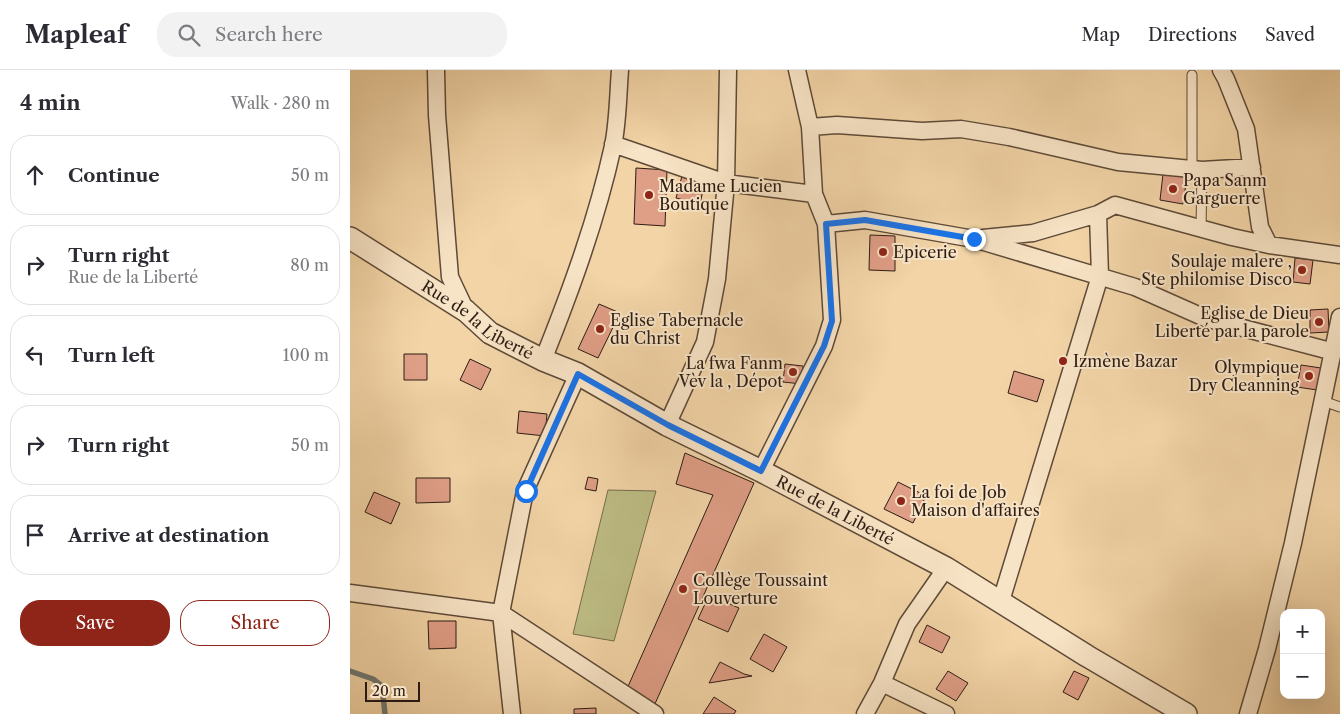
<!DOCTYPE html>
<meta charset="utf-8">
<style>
body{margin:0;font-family:"Libre Caslon Text",serif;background:#f2f2f3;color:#2b2b33}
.controls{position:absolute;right:15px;bottom:15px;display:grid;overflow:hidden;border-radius:10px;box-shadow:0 5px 20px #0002}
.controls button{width:45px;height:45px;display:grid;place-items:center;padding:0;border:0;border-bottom:1px solid #e1e1e2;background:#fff;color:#2b2b33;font:25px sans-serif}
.scale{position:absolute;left:15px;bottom:12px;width:55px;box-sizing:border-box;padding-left:5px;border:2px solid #2d1c14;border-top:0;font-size:14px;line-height:18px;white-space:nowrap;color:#2d1c14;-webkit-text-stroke:4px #f7e3c5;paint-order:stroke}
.stop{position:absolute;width:15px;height:15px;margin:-11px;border:4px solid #1a73e8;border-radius:50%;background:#fff}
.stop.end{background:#1a73e8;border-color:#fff;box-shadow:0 1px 5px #0008}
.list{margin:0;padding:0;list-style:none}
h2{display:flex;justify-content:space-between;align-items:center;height:65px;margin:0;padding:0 20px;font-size:21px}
h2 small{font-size:16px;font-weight:400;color:#7c7c81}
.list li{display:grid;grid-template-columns:32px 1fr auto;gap:15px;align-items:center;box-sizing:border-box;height:80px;margin:0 10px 10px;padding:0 10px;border:1px solid #e1e1e2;border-radius:20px}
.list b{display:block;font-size:19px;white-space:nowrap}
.list p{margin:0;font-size:16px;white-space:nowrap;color:#7c7c81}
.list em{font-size:16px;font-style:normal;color:#7c7c81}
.actions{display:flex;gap:10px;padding:15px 20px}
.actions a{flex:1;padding:11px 0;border:1px solid #8f2418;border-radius:20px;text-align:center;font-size:18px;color:#8f2418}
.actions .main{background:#8f2418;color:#fff}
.icon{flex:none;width:28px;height:28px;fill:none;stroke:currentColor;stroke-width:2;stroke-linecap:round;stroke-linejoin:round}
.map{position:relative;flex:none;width:990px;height:644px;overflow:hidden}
header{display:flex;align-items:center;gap:30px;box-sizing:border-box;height:70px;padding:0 25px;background:#fff;border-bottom:1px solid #e1e1e2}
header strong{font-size:24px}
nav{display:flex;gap:28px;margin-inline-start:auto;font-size:18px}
.search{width:350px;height:45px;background:#f2f2f3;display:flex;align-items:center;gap:12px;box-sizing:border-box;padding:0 18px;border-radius:20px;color:#7c7c81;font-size:19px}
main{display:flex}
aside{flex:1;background:#fff}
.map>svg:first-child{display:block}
</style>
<header>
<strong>Mapleaf</strong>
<div class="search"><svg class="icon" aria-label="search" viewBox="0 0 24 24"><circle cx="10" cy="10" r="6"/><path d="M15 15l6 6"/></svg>Search here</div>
<nav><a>Map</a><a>Directions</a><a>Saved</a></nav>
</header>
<main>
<aside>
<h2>4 min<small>Walk · 280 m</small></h2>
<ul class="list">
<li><svg class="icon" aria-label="ahead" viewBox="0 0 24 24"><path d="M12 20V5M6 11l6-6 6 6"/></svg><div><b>Continue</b></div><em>50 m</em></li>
<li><svg class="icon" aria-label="right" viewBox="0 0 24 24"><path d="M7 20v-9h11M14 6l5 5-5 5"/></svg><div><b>Turn right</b><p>Rue de la Liberté</p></div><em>80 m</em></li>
<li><svg class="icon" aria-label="left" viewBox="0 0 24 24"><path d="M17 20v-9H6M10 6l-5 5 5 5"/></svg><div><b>Turn left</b></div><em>100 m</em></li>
<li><svg class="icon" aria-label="right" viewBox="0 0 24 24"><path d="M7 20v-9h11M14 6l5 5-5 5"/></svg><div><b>Turn right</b></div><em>50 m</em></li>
<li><svg class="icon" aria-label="arrive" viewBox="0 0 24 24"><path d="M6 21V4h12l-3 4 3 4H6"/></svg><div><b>Arrive at destination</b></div></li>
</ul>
<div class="actions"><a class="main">Save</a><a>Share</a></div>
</aside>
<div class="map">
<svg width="990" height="644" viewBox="0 0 990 644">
<rect width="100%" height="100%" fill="#f2d4a6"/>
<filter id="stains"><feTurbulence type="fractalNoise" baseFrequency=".004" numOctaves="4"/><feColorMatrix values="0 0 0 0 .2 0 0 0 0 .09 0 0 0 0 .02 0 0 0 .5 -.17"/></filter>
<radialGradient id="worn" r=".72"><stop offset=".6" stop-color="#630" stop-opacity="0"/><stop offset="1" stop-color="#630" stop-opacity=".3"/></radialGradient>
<path fill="#bdbc84" stroke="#756c4c" d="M258,420l48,1 -42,150 -41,-7z"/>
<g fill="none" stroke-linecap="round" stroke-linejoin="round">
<path stroke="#717872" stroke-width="5.5" d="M0,601l23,8 9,7 3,28"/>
</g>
<path fill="#df9e86" stroke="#2d1c14" d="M286,98l31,2 -2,56 -31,-2z
M813,104l24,3 -4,27 -23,-4z
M332,106l23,5 -5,23 -24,-6z
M520,165l25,1v35l-26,-1z
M945,188l18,2 -3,24 -17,-2z
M249,234l21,9 -22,45 -20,-9z
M978,239l1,23 -19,1v-23z
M54,284h23v26h-23z
M120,289l21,10 -10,21 -21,-10z
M435,294l18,2 -1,18 -19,-2z
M951,295l20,3 -4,22 -20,-3z
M664,301l30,9 -7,22 -29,-9z
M169,341l28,3 -2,22 -28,-3z
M335,383l69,30 -100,223 -28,-15 87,-196 -37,-11z
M238,407l10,2 -2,12 -11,-2z
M66,408h34v24l-34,1z
M548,412l28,14 -13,27 -29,-14z
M24,422l26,11 -9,21 -26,-12z
M359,525l30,13 -11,24 -30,-13z
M78,551h28v27l-27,1z
M577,555l23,12 -8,16 -23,-11z
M414,564l23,13 -14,25 -23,-13z
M370,592l24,12 8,2 -43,7z
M598,601l20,12 -12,18 -20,-12z
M724,601l15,7 -11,22 -15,-8z
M364,627l22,14 -2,3h-31z
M246,638v6h-22v-5z"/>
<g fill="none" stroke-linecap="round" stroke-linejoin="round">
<defs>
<path id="service" d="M842,5v95
M851,159l1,-59
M973,331l17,6"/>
<path id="minor" d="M86,0l1,45 13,162 16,34
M871,0l5,9 20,50 14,98 9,18
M460,57l27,-2 85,6 39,-2 48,8 109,25 84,8 50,-3
M263,74l113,39 88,11
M476,154l39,-4 109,19 161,48 70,31 129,34
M633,168l50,-5 65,-19 17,-9 117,32 37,8 71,10
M193,290c28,-70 54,-141 70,-214 5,-24 5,-51 7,-76
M228,304l-53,117 -24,122 154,101
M317,355l38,-83 12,-63 9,-96 2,-113
M411,401l63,-125 8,-26 -6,-96 -12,-30 -4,-67 -13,-57
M0,523l151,20 11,101
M651,531l99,-325 -2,-62
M532,613l64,31
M515,644l17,-31 25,-59 39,-56
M898,644l19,-65 26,-106 47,-226"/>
<g id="tertiary">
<path id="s1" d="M0,168l116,73 24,22 53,27 35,14 89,51 94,46 185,97 141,88 99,58"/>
</g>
</defs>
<use href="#service" stroke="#5e4a38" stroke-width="11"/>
<use href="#minor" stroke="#5e4a38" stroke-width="19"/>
<use href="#tertiary" stroke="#5e4a38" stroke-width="24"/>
<use href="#service" stroke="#f7e3c5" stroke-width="9"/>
<use href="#minor" stroke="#f7e3c5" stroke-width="16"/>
<use href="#tertiary" stroke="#f7e3c5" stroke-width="21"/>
</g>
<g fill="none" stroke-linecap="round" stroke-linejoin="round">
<path stroke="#1a73e8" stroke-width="6" d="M176,421l52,-117 90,51 93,46 63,-125 8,-25 -6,-97 39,-4 109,19"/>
</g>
<g fill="#8f2418" stroke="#f7e3c5" stroke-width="2">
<circle cx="823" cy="119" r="5"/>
<circle cx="299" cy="125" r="5"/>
<circle cx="533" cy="182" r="5"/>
<circle cx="952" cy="200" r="5"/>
<circle cx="969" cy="252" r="5"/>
<circle cx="250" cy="259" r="5"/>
<circle cx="713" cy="291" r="5"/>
<circle cx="443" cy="302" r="5"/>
<circle cx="959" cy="306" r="5"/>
<circle cx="551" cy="431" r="5"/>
<circle cx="333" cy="519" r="5"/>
</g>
<g text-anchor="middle" stroke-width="4" stroke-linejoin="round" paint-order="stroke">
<g font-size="16" fill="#2d1c14" stroke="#f7e3c5" text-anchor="start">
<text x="833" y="116">Papa Sanm<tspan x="833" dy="18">Garguerre</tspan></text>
<text x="309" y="122">Madame Lucien<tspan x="309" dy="18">Boutique</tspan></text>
<text x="543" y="188">Epicerie</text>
<text x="942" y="197" text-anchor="end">Soulaje malere ,<tspan x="942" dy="18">Ste philomise Disco</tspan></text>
<text x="959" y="249" text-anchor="end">Eglise de Dieu<tspan x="959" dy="18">Liberté par la parole</tspan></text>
<text x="260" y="256">Eglise Tabernacle<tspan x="260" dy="18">du Christ</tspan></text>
<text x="723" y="297">Izmène Bazar</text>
<text x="433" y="299" text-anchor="end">La fwa Fanm<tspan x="433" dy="18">Vèv la , Dépot</tspan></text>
<text x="949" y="303" text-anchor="end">Olympique<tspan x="949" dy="18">Dry Cleanning</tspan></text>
<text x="561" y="428">La foi de Job<tspan x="561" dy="18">Maison d'affaires</tspan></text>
<text x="343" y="516">Collège Toussaint<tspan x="343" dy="18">Louverture</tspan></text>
</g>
<g font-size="16" fill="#2d1c14" stroke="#f7e3c5">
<text dy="6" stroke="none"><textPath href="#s1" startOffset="152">Rue de la Liberté</textPath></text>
<text dy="6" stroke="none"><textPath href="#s1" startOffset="558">Rue de la Liberté</textPath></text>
</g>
</g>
<rect width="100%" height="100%" filter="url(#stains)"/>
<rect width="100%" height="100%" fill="url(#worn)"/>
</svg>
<div class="controls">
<button>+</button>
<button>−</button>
</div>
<div class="scale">20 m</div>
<div class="stop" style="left:176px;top:421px"></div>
<div class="stop end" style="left:624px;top:169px"></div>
</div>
</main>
